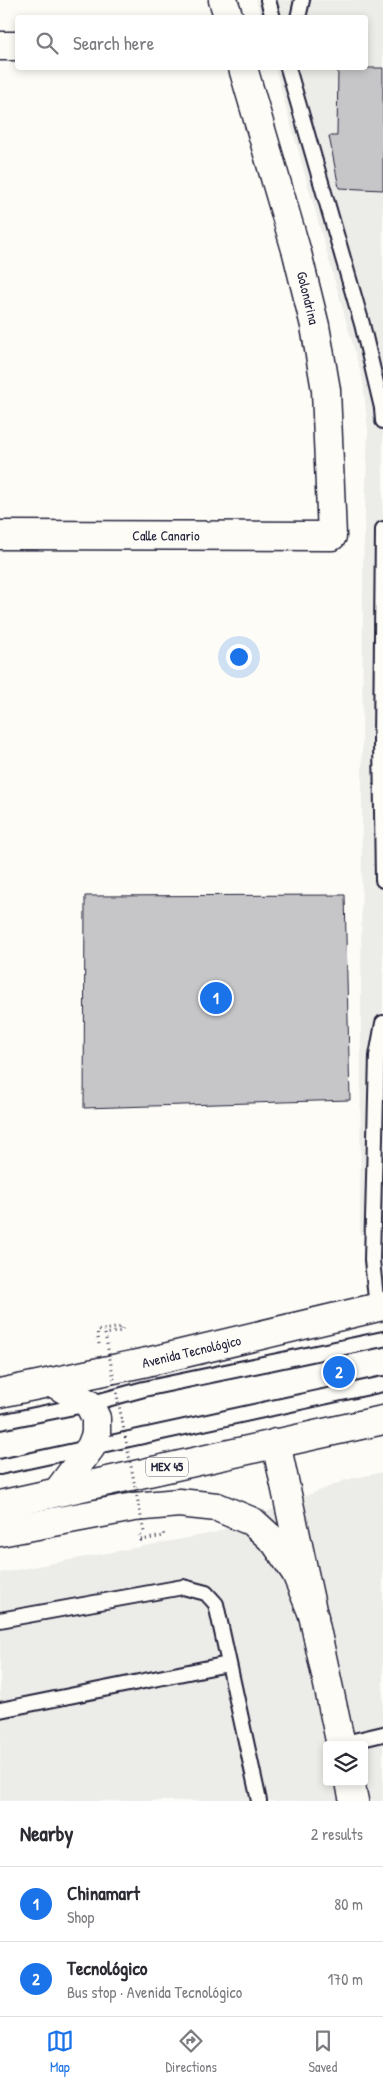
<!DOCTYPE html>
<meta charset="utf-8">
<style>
body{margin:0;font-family:"Patrick Hand",sans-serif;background:#f2f2f3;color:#2b2b33}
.controls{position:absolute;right:15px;bottom:15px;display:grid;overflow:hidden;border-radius:5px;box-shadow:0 2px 8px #0003}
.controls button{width:45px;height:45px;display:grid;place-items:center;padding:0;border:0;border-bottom:1px solid #e1e1e2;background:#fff;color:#2b2b33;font:25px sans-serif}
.you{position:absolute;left:238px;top:656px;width:18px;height:18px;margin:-12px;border:4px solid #fff;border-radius:50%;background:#1a73e8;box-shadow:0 0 0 8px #1a73e833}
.badge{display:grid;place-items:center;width:32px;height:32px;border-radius:50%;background:#1a73e8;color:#fff;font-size:16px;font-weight:700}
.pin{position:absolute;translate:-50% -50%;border:2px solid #fff;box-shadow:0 1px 5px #0006}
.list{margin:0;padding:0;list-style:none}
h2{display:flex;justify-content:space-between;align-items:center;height:65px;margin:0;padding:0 20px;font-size:21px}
h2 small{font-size:16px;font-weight:400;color:#7c7c81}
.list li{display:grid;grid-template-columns:32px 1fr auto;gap:15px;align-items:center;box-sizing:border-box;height:75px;padding:0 20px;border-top:1px solid #e1e1e2}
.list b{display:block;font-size:19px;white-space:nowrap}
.list p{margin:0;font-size:16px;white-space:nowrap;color:#7c7c81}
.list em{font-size:16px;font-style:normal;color:#7c7c81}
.icon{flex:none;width:28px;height:28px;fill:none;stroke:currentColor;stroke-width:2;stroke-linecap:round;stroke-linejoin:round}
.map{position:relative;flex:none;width:383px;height:1801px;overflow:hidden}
.search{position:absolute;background:#fff;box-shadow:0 2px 8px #0003;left:15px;right:15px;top:15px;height:55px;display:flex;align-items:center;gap:12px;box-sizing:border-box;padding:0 18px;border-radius:5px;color:#7c7c81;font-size:19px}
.sheet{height:215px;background:#fff}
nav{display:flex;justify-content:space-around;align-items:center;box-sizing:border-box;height:70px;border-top:1px solid #e1e1e2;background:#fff;font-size:14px;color:#7c7c81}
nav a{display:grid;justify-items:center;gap:2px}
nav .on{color:#1a73e8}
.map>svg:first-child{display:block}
</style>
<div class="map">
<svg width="383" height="1801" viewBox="0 0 383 1801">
<rect width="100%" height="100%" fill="#fdfcf7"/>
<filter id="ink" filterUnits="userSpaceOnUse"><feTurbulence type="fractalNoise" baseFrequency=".02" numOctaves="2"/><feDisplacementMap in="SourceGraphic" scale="10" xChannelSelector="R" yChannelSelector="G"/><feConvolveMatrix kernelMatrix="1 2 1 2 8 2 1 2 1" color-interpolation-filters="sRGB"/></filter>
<g filter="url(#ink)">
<path fill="#ecece9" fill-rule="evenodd" d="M256,0h127v1229l-23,6 3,-668 5,-137 -5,-49 -88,-313h91v-50l-105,-1z
M383,1472v329h-383v-228l214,-40 132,-53zM327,1745h37v37h-37z"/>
<path fill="#c6c6c8" stroke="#22223b" d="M338,68h45v122l-44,-2 -10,-52h8z
M345,895l5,205 -266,8 1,-212z"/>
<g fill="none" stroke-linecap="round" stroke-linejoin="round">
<defs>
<path id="lane" d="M268,0l5,18
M298,18l4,-18
M288,68l74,256 20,84 1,13
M383,529l-2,213 2,138
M377,1308l-5,-48 5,-204 6,-33
M0,1422l89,-18 55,-15 239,-50
M0,1467l383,-83
M0,1620l183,-33 23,6 10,11 43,197
M0,1710l228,-46
M341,1744l42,-10"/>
<g id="street">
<path d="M223,0l6,18"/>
<path d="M0,46h18"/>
<path id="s1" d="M0,535l332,1 -6,-146 -11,-64 -18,-73 -54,-185"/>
<path d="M276,1443l65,302"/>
<path d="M350,1782l4,19"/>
</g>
<g id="primary">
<path d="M52,1382l37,22 7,14v16l-5,13 -33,44"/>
<path id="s2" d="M0,1393l147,-31 236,-56"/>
<path d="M0,1505l383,-85"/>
<path d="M0,1532l134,-25 45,-4 38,4 36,15 22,20 21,31 18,44"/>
</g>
</defs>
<use href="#lane" stroke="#22223b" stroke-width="18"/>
<use href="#street" stroke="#22223b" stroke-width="31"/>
<use href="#primary" stroke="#22223b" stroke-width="31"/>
<path stroke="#22223b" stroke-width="3" stroke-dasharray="1 4" stroke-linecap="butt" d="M99,1344l-2,-13 25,-4v4l-17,3
M140,1535l1,5 23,-4 -1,-5"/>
<use href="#lane" stroke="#fdfcf7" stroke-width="14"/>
<use href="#street" stroke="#fdfcf7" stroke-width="28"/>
<use href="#primary" stroke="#fdfcf7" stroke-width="28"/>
<path stroke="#22223b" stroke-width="3" stroke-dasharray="1 4" stroke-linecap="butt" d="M105,1334l39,198"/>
</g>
</g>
<g text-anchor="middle" stroke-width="4.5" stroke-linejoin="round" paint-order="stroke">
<rect fill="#fdfcf7" stroke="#646373" stroke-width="1" x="146" y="1457.5" width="42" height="19" rx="4"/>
<g font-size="12" font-weight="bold" fill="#22223b">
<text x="167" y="1471">MEX 45</text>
</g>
<g font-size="14" fill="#22223b" stroke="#fdfcf7">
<text transform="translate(308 298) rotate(76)" y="5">Golondrina</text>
<text dy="5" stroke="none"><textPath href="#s1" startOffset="166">Calle Canario</textPath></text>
<text dy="5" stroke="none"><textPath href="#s2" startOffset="196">Avenida Tecnológico</textPath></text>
</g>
</g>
</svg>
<div class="controls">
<button><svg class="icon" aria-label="layers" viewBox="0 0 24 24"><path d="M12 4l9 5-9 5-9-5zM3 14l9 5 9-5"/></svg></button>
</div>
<div class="you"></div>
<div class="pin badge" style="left:216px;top:998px">1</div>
<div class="pin badge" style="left:339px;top:1372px">2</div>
<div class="search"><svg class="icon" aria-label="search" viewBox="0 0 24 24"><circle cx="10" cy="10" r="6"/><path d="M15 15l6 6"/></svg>Search here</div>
</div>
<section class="sheet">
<h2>Nearby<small>2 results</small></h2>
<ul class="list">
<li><span class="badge">1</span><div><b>Chinamart</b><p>Shop</p></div><em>80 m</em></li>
<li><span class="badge">2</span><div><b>Tecnológico</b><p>Bus stop · Avenida Tecnológico</p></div><em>170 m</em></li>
</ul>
</section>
<nav>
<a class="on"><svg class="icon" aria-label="map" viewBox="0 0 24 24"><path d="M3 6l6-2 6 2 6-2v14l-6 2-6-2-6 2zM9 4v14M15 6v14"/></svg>Map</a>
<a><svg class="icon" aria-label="directions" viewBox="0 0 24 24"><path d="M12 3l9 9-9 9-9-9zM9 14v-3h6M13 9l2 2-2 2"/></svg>Directions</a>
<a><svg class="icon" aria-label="saved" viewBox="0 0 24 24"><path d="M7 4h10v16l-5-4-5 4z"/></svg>Saved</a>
</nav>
